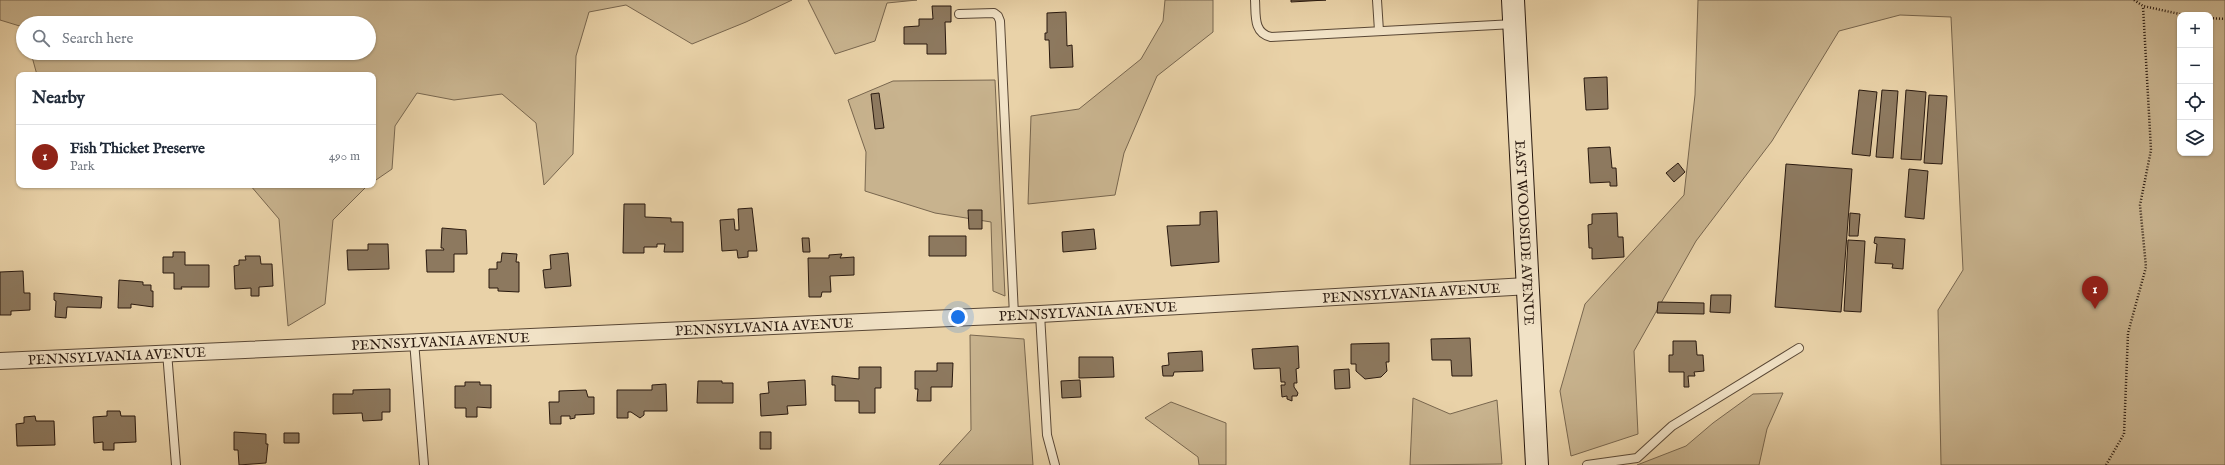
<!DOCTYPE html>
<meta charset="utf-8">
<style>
body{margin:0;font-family:"IM FELL English",serif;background:#f6f6f7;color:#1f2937}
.controls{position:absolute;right:12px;top:12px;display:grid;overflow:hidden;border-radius:8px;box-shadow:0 1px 3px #0004}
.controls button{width:36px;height:36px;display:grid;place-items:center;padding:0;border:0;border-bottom:1px solid #e0e1e3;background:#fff;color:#1f2937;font:20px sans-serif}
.you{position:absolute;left:958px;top:317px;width:14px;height:14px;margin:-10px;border:3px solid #fff;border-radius:50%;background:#1a73e8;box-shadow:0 0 0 6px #1a73e833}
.badge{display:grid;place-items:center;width:26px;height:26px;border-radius:50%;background:#8f2418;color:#fff;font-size:13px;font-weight:700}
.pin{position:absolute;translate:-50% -33px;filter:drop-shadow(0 1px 2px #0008)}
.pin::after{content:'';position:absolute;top:21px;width:14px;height:12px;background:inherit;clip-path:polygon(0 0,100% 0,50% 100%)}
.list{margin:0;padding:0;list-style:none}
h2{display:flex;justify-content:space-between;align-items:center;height:52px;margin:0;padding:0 16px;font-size:17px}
h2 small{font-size:13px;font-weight:400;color:#747a83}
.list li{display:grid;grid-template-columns:26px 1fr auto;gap:12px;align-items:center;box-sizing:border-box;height:64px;padding:0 16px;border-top:1px solid #e0e1e3}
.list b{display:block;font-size:15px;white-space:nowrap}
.list p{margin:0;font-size:13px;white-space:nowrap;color:#747a83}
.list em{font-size:13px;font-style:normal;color:#747a83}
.icon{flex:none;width:22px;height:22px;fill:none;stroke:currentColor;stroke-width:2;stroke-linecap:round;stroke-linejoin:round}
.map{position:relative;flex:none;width:2225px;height:465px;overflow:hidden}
.search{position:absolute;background:#fff;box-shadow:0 1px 3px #0004;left:16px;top:16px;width:360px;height:44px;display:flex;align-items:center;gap:10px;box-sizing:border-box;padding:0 14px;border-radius:22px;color:#747a83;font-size:15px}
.panel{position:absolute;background:#fff;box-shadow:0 1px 3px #0004;left:16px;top:72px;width:360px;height:116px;border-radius:8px}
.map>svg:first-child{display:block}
</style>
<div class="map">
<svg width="2225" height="465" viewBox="0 0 2225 465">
<rect width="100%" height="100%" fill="#e9d2a8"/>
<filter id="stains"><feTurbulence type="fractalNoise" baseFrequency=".005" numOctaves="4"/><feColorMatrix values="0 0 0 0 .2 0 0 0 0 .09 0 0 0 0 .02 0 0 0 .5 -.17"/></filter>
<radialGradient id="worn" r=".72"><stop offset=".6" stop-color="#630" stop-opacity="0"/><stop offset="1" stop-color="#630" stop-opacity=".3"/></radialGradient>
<path fill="#c8b38e" stroke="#78664e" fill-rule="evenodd" d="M0,0h792l-46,22 -54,22 -66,-39 -37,7 -13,44 -3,98 -29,31 -8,-62 -34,-29 -48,6 -37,-7 -22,33 -3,43 -19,13v-107h-336l-6,-22h338v-30h-346v4l-23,-7z
M808,0h109l-30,3 -12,38 -40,13z
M1165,0h48v32l-56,44 -33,77 -9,42 -87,9 3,-88 48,-7 62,-50 22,-38z
M1698,0h527v465h-284l-3,-155 25,-40 -12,-253 -51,-2 -61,16 -67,110 -76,100 -62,110 4,83 -67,22 -11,-65 25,-87 99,-109 11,-100zM2180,15h30v138h-30z
M995,80l10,216 -12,-5 -2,-69 -56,-9 -70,-22 1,-39 -18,-52 45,-19z
M250,185h118l-35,35 -8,84 -37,22 -9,-107z
M970,335l54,4 9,126h-94l32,-35z
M1783,393l-16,36 -8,36h-122l49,-19 27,-23 40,-29z
M1413,398l37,16 47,-14 5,64 -92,1z
M1171,402l55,21v42h-27l-1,-8 -53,-39z"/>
<path fill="#8d795f" stroke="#29190f" d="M1291,0h35l-35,2z
M932,6h19v16h-6l1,32h-19v-10h-23v-17l15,-1v-7h14z
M1066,12l1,34 5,-1 1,22 -23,1 -1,-28h-4v-7h2v-20z
M1607,77l1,32 -22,1 -2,-32z
M1859,90l18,2 -7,64 -18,-2z
M1882,90l16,1 -5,67 -17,-1z
M1906,90l20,2 -5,68 -20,-1z
M879,93l5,35 -9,1 -4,-35z
M1929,95l18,1 -5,68 -18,-1z
M1610,147l2,21h4l1,18h-7v-4l-20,1 -2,-35z
M1678,163l7,9 -11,10 -8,-9z
M1786,164l66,5 -11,143 -66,-5z
M1909,169l19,2 -4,48 -19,-2z
M624,204h21v13l26,1v4h12v30h-19l1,-8h-8v3h-13v6h-21z
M752,208l5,43h-9v6l-10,1 -1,-8 -15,1 -2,-31 14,-1 1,11h4l-1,-21z
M968,210h14v19h-13z
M1217,211l2,51 -48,4 -4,-40 33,-1v-13z
M1617,213l1,24h5l1,20 -32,2v-11h-3l-1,-23 4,-1v-10z
M1850,213l10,1 -2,22h-9z
M442,228l24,2 1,24h-13v18h-27l-1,-22h18l-1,-2h-2z
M1094,229l2,20 -33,3 -1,-20z
M929,236h37v20h-37z
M1875,237l30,2 -2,30 -11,-1 1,-4 -18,-1 2,-19 -3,-1z
M802,238h7l1,14h-7z
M1848,240l17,1 -4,71 -17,-1z
M368,244h20l1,25 -41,1 -1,-20h21z
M173,252h12v13h24v22h-28l1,2h-8v-16h-11v-16h10z
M502,253l15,1 -1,8h3v30l-21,-1v-3h-9v-19h8v-7h4z
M568,253l3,33 -26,2 -2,-18 8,-1 -1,-14z
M842,254l-2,4 14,-1v18l-24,1 1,16h-9l-1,5h-12l-1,-39h21v-3z
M245,256h15l1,8h11l1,22 -14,1v9h-8v-8l-16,1 -1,-23 5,-1v-5h7z
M23,271l1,22h6v17l-19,1v4h-11v-43z
M119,280l24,2v3h8v6h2v16l-22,-3v4h-13z
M54,293l48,4 -1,11 -34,-1 -1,11 -11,-1 1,-16 -2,-1z
M1711,295h20l-1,18 -20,-1z
M1658,302l46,1v11l-47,-1z
M1470,338l2,38h-20l-1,-16h-19l-1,-21z
M1673,341h23l1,14h6l1,16 -10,1 1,4h-7l1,11h-5v-15h-15v-17h4z
M1389,343v19h-3l1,9 -6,6 -16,2 -9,-8v-7h-5v-20z
M1298,346l1,22 -3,1 1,14h-3v4l4,6 -1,3h-5v5l-5,-2v-3l-5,1 -1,-12h4v-3h-4l-1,-14 -26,1 -2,-20z
M1202,351l1,20 -29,1 -1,4h-10l-1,-10 7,-1 -1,-12z
M1079,357h34l1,20 -35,1z
M937,363h16l-1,24h-21v14h-14l1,-12h-3v-18h22z
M859,367h22v21h-6v25h-16v-12h-24v-16h-3v-9l27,3z
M1349,369l1,19 -15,1 -1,-19z
M805,380l1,25 -19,1 1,8 -27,2 -1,-22 9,-1 -1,-11z
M1080,380l1,17 -19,1 -1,-17z
M698,381h24v2h11v20h-36z
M465,382h15v3h11v23l-14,-1v10h-11v-9h-11v-22h10z
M666,384l1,27h-23v4l-4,3 -9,-6h-3v6h-11v-28h35v-5z
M390,389v23h-8v8l-19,1 -1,-8 -29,1v-20h20v-4z
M586,390l2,7h6v17l-19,1v3l-5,1v-3h-9v8h-11l-1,-22h10v-11z
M107,411h13l1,5h14l1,26 -22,1v7h-11v-8l-9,1 -1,-26 14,-1z
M35,416l1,5h18l1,24 -38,1 -1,-22 8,-1v-6z
M234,432l32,2v10h2l-2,19 -27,2 -1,-15h-4z
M760,432h11v17h-11z
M284,433h15v10h-15z"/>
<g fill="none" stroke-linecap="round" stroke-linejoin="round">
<defs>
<path id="service" d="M1255,0c1,15 -2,33 16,37l243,-13
M1377,0l2,31
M959,14l35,-1 4,3 2,5 14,294
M1040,314l7,121 8,30
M414,341l10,124
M167,352l9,113
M1587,465l50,-7 35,-32 127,-78"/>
<g id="minor">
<path id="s1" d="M0,361l1040,-47 488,-28"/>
</g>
<g id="secondary">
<path id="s2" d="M1513,0l24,465"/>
</g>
</defs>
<use href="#service" stroke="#594735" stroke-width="10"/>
<use href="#minor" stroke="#594735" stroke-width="18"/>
<use href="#secondary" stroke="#29190f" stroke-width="24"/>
<path stroke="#29190f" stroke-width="2.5" stroke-dasharray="1 2" stroke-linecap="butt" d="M2134,0l9,6 41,9
M2210,18l15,1
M2106,465l18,-31 4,-101 18,-66 -6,-62 11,-55 -8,-144"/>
<use href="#service" stroke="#f1e2c6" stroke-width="8"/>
<use href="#minor" stroke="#f1e2c6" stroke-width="16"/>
<use href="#secondary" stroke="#f1e2c6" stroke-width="22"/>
</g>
<g text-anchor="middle" stroke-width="3" stroke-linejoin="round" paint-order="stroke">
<g font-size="14" fill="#29190f" stroke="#f1e2c6">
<text dy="5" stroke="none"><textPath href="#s2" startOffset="233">EAST WOODSIDE AVENUE</textPath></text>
<text dy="5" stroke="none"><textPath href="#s1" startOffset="1413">PENNSYLVANIA AVENUE</textPath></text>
<text dy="5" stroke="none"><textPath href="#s1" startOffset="1089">PENNSYLVANIA AVENUE</textPath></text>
<text dy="5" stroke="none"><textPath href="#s1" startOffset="765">PENNSYLVANIA AVENUE</textPath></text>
<text dy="5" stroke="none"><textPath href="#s1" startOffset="441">PENNSYLVANIA AVENUE</textPath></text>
<text dy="5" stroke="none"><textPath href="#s1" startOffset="117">PENNSYLVANIA AVENUE</textPath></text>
</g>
</g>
<rect width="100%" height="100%" filter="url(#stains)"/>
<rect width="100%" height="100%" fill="url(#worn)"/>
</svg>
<div class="controls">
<button>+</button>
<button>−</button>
<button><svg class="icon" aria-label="locate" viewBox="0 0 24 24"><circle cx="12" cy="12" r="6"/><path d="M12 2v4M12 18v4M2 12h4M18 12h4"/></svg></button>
<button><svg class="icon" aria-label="layers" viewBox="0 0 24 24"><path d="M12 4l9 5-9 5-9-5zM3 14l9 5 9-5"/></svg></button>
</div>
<div class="you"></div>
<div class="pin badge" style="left:2095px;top:309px">1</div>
<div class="search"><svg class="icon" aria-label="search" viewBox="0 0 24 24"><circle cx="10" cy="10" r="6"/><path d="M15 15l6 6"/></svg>Search here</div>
<section class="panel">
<h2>Nearby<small></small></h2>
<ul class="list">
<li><span class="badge">1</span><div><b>Fish Thicket Preserve</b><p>Park</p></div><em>490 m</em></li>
</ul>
</section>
</div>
